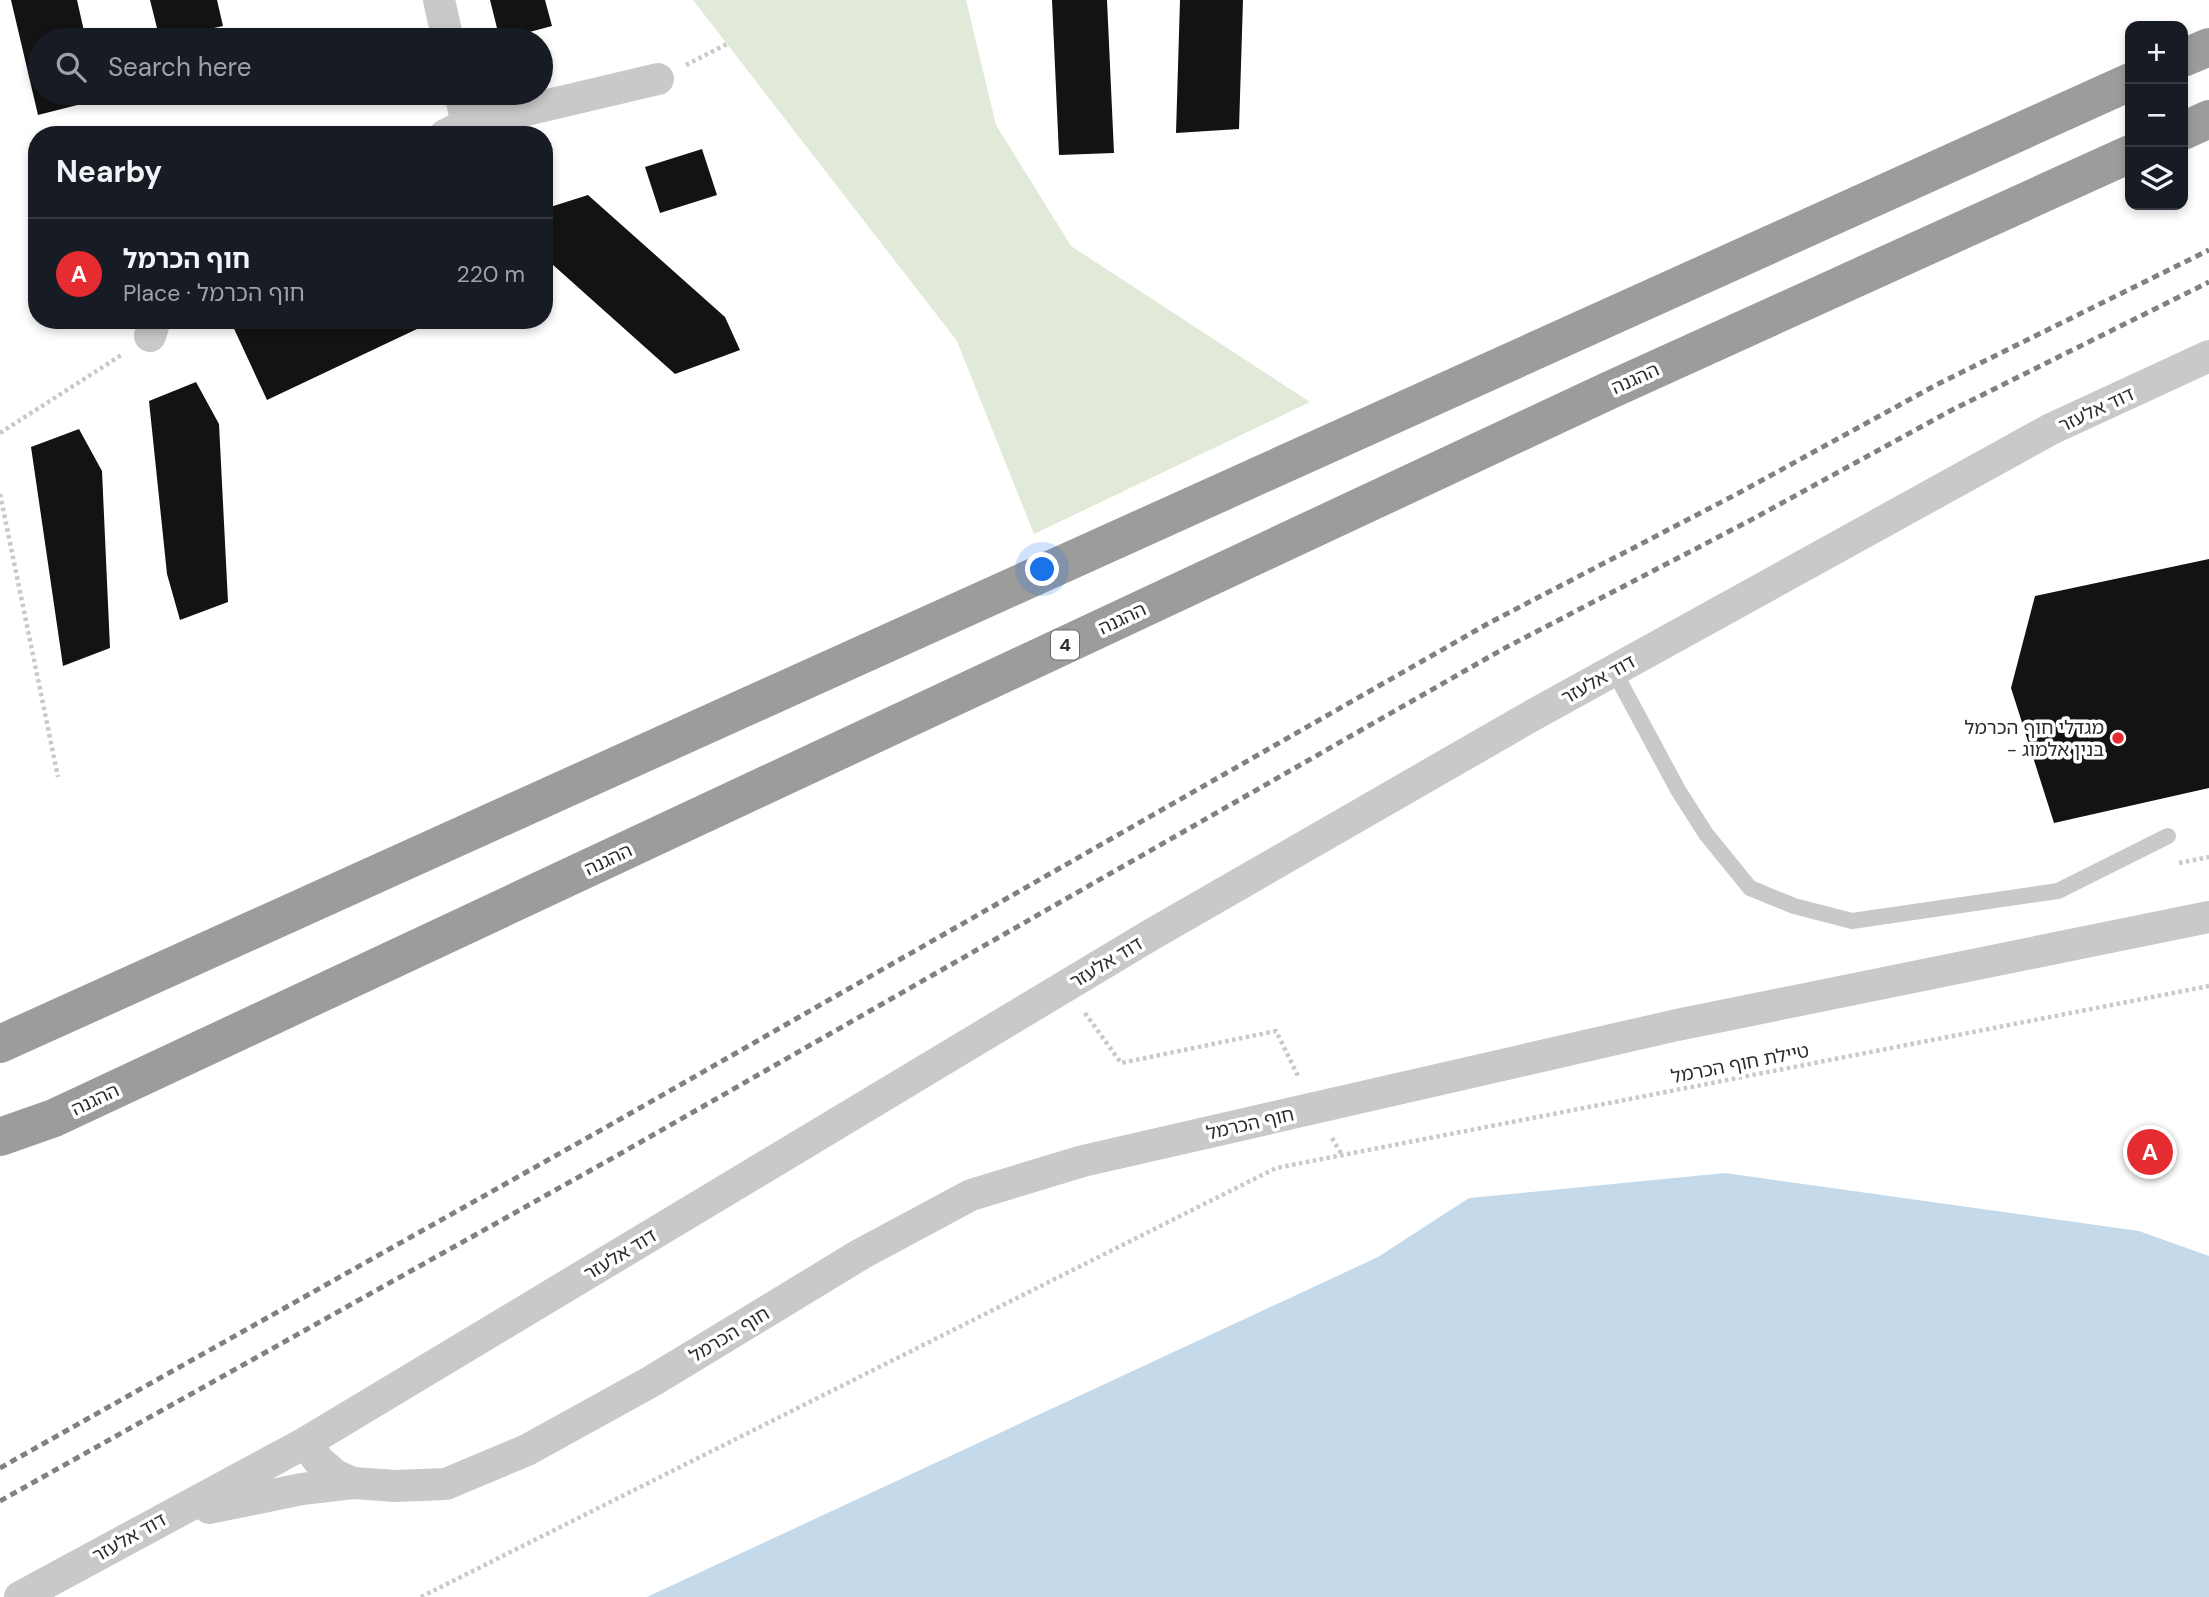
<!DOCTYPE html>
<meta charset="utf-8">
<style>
body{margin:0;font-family:"DM Sans","Noto Sans Hebrew",sans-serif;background:#20242c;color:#f1f3f6}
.controls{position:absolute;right:21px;top:21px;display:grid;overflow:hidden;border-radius:14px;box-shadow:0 4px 10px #0003}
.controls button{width:63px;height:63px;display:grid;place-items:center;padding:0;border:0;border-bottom:2px solid #363941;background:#171b24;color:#f1f3f6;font:35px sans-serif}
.you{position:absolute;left:1043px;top:570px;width:24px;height:24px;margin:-18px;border:5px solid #fff;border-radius:50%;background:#1a73e8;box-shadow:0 0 0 10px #1a73e833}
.badge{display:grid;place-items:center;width:46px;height:46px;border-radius:50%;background:#e52c31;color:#fff;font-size:23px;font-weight:700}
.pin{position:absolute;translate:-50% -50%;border:4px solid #fff;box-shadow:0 2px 7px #0006}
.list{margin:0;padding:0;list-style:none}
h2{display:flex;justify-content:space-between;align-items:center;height:91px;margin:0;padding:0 28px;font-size:30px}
h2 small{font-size:23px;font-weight:400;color:#9ea1a6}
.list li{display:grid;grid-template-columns:46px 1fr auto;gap:21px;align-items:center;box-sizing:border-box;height:112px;padding:0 28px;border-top:2px solid #363941}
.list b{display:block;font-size:26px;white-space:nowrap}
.list p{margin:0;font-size:23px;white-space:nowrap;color:#9ea1a6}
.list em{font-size:23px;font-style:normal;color:#9ea1a6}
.icon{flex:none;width:38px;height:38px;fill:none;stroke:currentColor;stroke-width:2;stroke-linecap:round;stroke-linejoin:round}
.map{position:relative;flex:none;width:2209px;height:1597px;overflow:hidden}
.search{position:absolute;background:#171b24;box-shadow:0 4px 10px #0003;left:28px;top:28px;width:525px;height:77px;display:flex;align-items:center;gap:18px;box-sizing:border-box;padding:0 24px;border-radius:38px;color:#9ea1a6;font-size:26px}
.panel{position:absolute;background:#171b24;box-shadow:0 4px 10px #0003;left:28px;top:126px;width:525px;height:203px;border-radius:28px}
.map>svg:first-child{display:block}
</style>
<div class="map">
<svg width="2209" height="1597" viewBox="0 0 2209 1597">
<rect width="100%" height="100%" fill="#fff"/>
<path fill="#e1ead9" d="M693,0h273l30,125 75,121 239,156 -276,132 -77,-193z"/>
<path fill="#c4daea" d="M1725,1173l414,58 70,25v341h-1562l731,-340 91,-59z"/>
<path fill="#131313" d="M11,0h66l9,40h-46v53h59l2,6 -63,16z
M150,0h67l6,26 -63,14z
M490,0h55l7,26 -52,14z
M1052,0h55l7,153 -55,2z
M1180,0h63l-4,129 -63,4z
M702,149l15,46 -57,18 -15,-46z
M588,195l137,122 15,33 -65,24 -123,-110 -8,-16v-39z
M230,320h206l-169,80z
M196,382l23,42 9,178 -48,18 -13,-46 -18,-173z
M79,429l23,42 8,177 -47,18 -32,-219z
M2209,559v229l-155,35 -43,-135 24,-92z"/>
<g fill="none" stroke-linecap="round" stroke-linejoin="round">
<path stroke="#c9c9c9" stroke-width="4.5" stroke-dasharray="3.5 3.5" stroke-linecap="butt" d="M686,65l41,-21
M0,433l123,-79
M0,494l58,283
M2179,863l30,-6
M1085,1013l36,50 155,-32 23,47
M1332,1138l10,17
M421,1597l855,-429 933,-182"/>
<path stroke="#c9c9c9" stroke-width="16" d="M1614,671l64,119 28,44 44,54 44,18 58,15 206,-30 110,-55"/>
<path stroke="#c9c9c9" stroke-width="32" d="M439,0l9,40
M467,124l191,-45
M445,135l22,-11 -7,-31
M150,336l5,-16
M305,1443l14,18 16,14 18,8 43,3 50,-2 81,-34 125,-69 209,-127 110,-59 112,-34 594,-136 532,-108
M209,1508l93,-19 51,-6
M20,1597l285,-154 844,-507 377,-217 525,-290 158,-73"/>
<path stroke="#9c9c9c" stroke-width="38" d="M2183,58l26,-11
M2183,131l26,-12
M0,1044l2130,-962
M0,1137l54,-19 1556,-728 520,-236"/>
<path stroke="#818181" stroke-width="5" stroke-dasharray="7 5" stroke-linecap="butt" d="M0,1468l603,-339 886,-506 246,-128 201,-110 273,-135
M0,1501l618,-346 885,-506 246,-128 201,-110 259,-129"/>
</g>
<circle fill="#e52c31" stroke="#fff" stroke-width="2.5" cx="2118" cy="738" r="7"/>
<g text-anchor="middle" stroke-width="7" stroke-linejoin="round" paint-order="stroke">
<rect fill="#fff" stroke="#6b6b6b" stroke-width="2" x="1051" y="630.5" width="28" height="29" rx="5"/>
<g font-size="18" font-weight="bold" fill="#2c2c2c">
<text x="1065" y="651">4</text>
</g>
<g font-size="19" fill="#2c2c2c" stroke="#fff">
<text transform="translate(1635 378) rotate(-24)" y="7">ההגנה</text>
<text transform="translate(2096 409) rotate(-25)" y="7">דוד אלעזר</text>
<text transform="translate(1122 618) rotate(-25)" y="7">ההגנה</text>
<text transform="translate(1598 679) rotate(-29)" y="7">דוד אלעזר</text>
<text transform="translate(608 859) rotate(-25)" y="7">ההגנה</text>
<text transform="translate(1106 962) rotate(-31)" y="7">דוד אלעזר</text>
<text transform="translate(1740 1063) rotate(-11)" y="7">טיילת חוף הכרמל</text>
<text transform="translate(95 1099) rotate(-25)" y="7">ההגנה</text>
<text transform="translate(1250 1123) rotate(-13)" y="7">חוף הכרמל</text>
<text transform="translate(620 1254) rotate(-31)" y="7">דוד אלעזר</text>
<text transform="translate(729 1334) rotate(-31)" y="7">חוף הכרמל</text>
<text transform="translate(129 1537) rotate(-29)" y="7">דוד אלעזר</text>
</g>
<g font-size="19" fill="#2c2c2c" stroke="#fff" text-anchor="end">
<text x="2104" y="734">מגדלי חוף הכרמל<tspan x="2104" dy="22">- בנין אלמוג</tspan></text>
</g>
</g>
</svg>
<div class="controls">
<button>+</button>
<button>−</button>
<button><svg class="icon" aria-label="layers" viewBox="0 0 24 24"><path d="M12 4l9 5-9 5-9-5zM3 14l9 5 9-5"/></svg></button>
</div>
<div class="you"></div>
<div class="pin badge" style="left:2150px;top:1152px">A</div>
<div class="search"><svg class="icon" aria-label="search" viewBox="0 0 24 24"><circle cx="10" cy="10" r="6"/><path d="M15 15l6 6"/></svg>Search here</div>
<section class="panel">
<h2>Nearby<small></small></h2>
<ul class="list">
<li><span class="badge">A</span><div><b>חוף הכרמל</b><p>Place · חוף הכרמל</p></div><em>220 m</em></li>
</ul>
</section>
</div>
